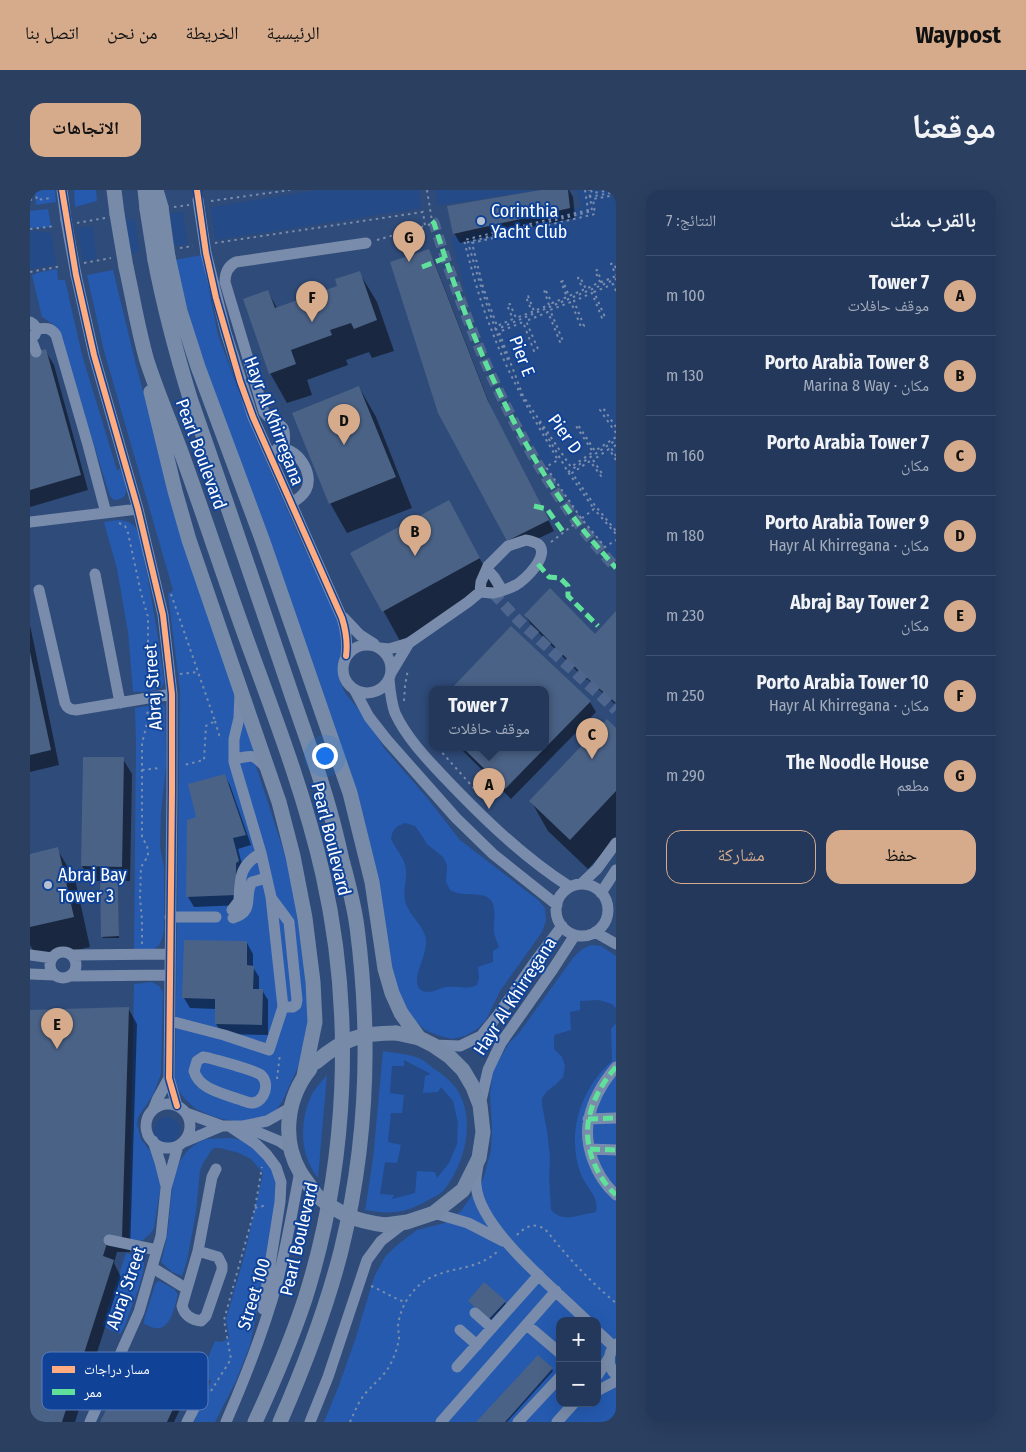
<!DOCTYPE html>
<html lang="ar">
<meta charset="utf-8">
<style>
body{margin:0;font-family:"Fira Sans Condensed","Noto Naskh Arabic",sans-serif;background:#2b3f61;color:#f1f3f6;direction:rtl}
.controls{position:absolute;right:15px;bottom:15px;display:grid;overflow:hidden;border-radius:10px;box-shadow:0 5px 20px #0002}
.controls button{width:45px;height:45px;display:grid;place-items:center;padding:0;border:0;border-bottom:1px solid #405271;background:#23385b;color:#f1f3f6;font:25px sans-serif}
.you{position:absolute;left:294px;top:565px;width:18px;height:18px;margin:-12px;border:4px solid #fff;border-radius:50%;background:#1a73e8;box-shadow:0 0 0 8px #1a73e833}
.badge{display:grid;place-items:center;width:32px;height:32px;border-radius:50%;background:#d6ab8b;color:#111;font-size:16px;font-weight:700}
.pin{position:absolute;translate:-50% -41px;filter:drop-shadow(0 1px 2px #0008)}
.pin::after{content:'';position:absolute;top:26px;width:18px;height:15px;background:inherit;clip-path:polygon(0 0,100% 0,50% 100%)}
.popup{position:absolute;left:399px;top:496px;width:120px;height:65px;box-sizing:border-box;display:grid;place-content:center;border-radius:10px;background:#23385b;filter:drop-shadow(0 1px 4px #0005);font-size:16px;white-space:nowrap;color:#a3acbb}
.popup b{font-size:19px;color:#f1f3f6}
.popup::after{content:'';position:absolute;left:50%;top:100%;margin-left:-10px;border:10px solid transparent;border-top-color:#23385b}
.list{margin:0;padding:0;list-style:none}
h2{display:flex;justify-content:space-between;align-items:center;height:65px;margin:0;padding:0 20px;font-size:21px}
h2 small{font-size:16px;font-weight:400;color:#a3acbb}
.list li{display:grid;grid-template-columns:32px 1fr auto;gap:15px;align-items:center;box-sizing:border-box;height:80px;padding:0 20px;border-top:1px solid #405271}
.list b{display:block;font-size:19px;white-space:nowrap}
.list p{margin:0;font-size:16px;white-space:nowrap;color:#a3acbb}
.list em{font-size:16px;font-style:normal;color:#a3acbb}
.actions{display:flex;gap:10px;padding:15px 20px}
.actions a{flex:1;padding:11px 0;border:1px solid #d6ab8b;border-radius:15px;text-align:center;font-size:18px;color:#d6ab8b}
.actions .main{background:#d6ab8b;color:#111}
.map{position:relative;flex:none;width:586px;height:1232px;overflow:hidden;direction:ltr;border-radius:15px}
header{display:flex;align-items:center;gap:30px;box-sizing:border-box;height:70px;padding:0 25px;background:#d6ab8b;color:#111}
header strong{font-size:24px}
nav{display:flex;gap:28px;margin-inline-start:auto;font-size:18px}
.intro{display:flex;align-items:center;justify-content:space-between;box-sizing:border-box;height:120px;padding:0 30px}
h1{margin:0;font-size:35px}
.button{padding:12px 22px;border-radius:15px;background:#d6ab8b;color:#111;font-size:18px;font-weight:700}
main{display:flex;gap:30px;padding:0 30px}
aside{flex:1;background:#23385b;border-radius:15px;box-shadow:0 5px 20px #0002}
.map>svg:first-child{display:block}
</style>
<header>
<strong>Waypost</strong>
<nav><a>الرئيسية</a><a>الخريطة</a><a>من نحن</a><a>اتصل بنا</a></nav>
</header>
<div class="intro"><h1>موقعنا</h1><a class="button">الاتجاهات</a></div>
<main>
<aside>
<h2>بالقرب منك<small>النتائج: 7</small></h2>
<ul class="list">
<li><span class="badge">A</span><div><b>Tower 7</b><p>موقف حافلات</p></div><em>100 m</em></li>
<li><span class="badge">B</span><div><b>Porto Arabia Tower 8</b><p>مكان · Marina 8 Way</p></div><em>130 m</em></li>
<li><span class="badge">C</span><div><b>Porto Arabia Tower 7</b><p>مكان</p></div><em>160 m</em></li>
<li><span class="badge">D</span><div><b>Porto Arabia Tower 9</b><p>مكان · Hayr Al Khirregana</p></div><em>180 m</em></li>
<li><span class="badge">E</span><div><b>Abraj Bay Tower 2</b><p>مكان</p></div><em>230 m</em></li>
<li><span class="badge">F</span><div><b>Porto Arabia Tower 10</b><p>مكان · Hayr Al Khirregana</p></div><em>250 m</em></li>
<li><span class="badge">G</span><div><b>The Noodle House</b><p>مطعم</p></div><em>290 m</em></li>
</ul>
<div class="actions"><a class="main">حفظ</a><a>مشاركة</a></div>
</aside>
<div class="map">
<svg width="586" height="1232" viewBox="0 0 586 1232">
<rect width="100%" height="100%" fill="#2f4b79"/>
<path fill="#255aaf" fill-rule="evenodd" d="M5,0h20l1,12 -20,3z
M44,0h22l1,11 -22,6z
M18,19l3,18 -21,1v-17z
M172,65l16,80 38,103 44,101 38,79 3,9 1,29 -4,10 1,13 6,14 22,26 17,29 44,51 32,41 78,60 7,8 1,13 -4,11 -42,59 -14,29 -9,9 -12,7 -13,3 -15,-4 -12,-5 -14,-13 -21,-41 -10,-75 -162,-498 -24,-69 -20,-74z
M27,79l1,11h7l17,75 35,115 3,-1c4,12 14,30 -6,31l-4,-4 -4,-12 -40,-129c-4,-22 -5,-27 -24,-38l-10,-42 4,-1v-1z
M83,80l24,99 35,128 81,252v8l34,104 15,81 7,81 -4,21 -7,23 -16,35 -6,8 -12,8 -13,3h-16l-13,-2 -13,-4 -13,-6 -11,-10 -6,-8 -4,-11 5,-390 -12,-96 5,-4 -69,-239 -17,-76z
M88,330c6,0 13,2 17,7 6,7 8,27 10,37 8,39 14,78 19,117 -2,13 -20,10 -31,11l-5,-60 -11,-63 -13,-47z
M130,514l5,2v4l1,54 -5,49 -1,33 4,22v62c-4,23 -10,19 -30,20l2,-206 -1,-36z
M562,755l9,1 15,10v466h-292l14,-34 18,-51 18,-60 11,-20 12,-12 20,-15 28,-7 16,-12 22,-31 8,-30 1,-21 -2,-35 3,-24 16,-27 10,-10 54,-75c6,-6 10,-11 19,-13zM530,1131h37v82h-37z
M122,792l7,4 4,6 -2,82 -8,21 -15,22 -1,7 4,15 13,17 7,22 -1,13 -6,37 -4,6 -7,6 -7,2 -7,-3 5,-255z
M353,861c12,2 27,3 38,8 4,2 8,6 12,9 8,5 17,12 23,20 21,30 9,77 -13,103 -3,3 -9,6 -13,8 -23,14 -39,16 -65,11l8,-51z
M297,885l-9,103c-3,-4 -6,-8 -8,-13 -11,-21 -8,-51 2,-71 4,-7 10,-13 15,-19z
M176,949c9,0 22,-2 31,0 17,5 34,21 38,38 2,8 1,15 1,23l-15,92 -11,53 -14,36 -21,41h-21l17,-41 -10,-7 14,-33 7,1 7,-4 -3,-19 18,-62 19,-84 -12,-14 -12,-6 -19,-5h-6l-3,3 -8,12 -3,8 -4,41 -9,49 -5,15 -10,-4 -11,-10c3,-11 6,-23 7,-34 5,-33 0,-75 38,-89z
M96,1063l11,3 7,7 -1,10 -5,17 -14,38 -4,6 -18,-8z
M129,1091l15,8 4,5c-3,11 -7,37 -23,34 -3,0 -7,-3 -11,-4v-4l11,-35 2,-3z"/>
<path fill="#254a88" d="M289,0h219l-508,79v-39l18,3z
M547,0h39v369c-62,-69 -109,-150 -141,-237 -10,-28 -16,-57 -24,-84l130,-31z
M375,633l10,3 6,8 6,10 16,13 4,8 -1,17 4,8c11,6 18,3 31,5 19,3 12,23 13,37 1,5 3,10 5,15l-6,4v11l-15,5 1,11 -2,7c-10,5 -19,1 -30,2 -6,0 -12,5 -18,5 -4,0 -8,-1 -10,-4 -8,-10 9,-34 7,-48 -2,-16 -18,-24 -21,-40 -2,-10 2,-20 1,-30 -1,-12 -10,-20 -15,-31 1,-9 5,-13 14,-16z
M569,810l13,4 4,4v15l-5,6 1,32c-32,28 -47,75 -30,116 6,12 17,20 14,35l-4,1c-16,2 -28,10 -41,-3l-2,-32 1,-21 -3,-26 -5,-26v-7l5,-7 8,-6 8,-8 2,-11 -3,-9 -8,-8v-14l17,-5 -1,-18 10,-2v-9z
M374,870l27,14 -6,2 -2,17 15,-1 3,-5 12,14 5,22 -1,21 -8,19 -12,15 -2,-6 -18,-1 -2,22 -23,6 2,-4 -14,-1 5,-32 12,1 4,-18 -13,-3 3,-29h11l2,-18 -14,-2 2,-27h12z
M124 940a13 13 0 1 1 26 0a13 13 0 1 1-26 0Z"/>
<path fill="#2f4b79" d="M389,0h16l3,18 -16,3z
M180,15l6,38 -28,4 -6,-38z
M138,21l6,38 -34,6 -6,-38z
M95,28l7,38 -35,5 -5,-38z
M47,36l6,37 -26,5 -6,-38z"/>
<path fill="#0007" d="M519,0h20l4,7 2,21 -115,25 -6,-10z
M398,61l6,10 59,152 61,118 -40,19 -6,-10z
M329,82l18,30 17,49 -22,7 -3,-6 -23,8 2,5 -41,15 5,15 -25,8 -17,-30 -2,-81 9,16 62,-21z
M15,160l9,15 34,125 -58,17v-153z
M329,197l17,30 36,91 -65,25 -17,-30z
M435,341l31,58 -96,52 -48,-87z
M586,423v92l-29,-26 -1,1 -55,-55 -6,-10 70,21z
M0,435l29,140 -29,7z
M481,438l79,74 6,10 -85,87 -51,-51h85v-58h-93z
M586,539v110l-28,30 -40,-38 -17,-30z
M93,569l9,15 -2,107h-12l1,57h-16l-1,-2 -1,-55h-10l-9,-15z
M194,585l6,10 21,60 -13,4 6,23 -2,33 -48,2 -6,-10 10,-80z
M27,659l18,30 15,68 -52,12 -8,-14v-90z
M217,753l6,11v13l6,10v13h3l6,10v35l-46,-1 -6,-10v-15l-26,-1 -6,-10z
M98,818l9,16 -7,228h-13l-3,11 7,14 -46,145h-45v-411z
M475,1112l1,2 -16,17 -20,-18z
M522,1179l1,2 -46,51h-29z
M150,1203l4,8 -10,21h-72z"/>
<path fill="#4a6286" d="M511,0h27l2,18 -117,26 -6,-28z
M399,59l59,152 61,119 -42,21 -69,-128 -48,-151z
M330,81l17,49 -23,9 -3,-6 -21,7 2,5 -41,15 5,14 -27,10 -26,-75 25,-9 7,18 62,-22 -2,-7z
M16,159l35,126 -51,15v-137z
M329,196l37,91 -67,27 -37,-91z
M419,310l31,58 -98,54 -32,-59z
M520,398l45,46 21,-23v92l-37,-32 -55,-56z
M481,436l80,75 -86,88 -42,-41h82v-58h-95z
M0,462l21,98 -21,5z
M577,529l9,9v63l-46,49 -41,-39z
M53,567h41l-2,110 -41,-1z
M195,584l21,61 -13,3 6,23 -3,2v32l-50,2 1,-77 9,-3 -8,-33z
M28,657l16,70 -44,10v-73z
M70,683h18l1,63 -18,1z
M154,750l62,1 1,1v23l7,1 -1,23h10l-1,36 -47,-1v-25l-33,-1z
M99,817l-7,231 -13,-1 -6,19 11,4 -52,162h-32v-412z
M454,1092l22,19 -18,19 -20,-19z
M508,1165l15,13 -48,54h-29z
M98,1176l53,26 -14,30h-67z"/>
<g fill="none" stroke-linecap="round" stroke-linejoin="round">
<path stroke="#4e668d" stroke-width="11" stroke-dasharray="11 5.5" stroke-linecap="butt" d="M402,31l2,2c33,105 76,210 143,299 12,16 26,31 39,46
M463,403l26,28 97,89"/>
<path stroke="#798cab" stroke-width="2" stroke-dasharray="2.5 4" stroke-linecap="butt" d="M5,0l2,10 14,-2
M397,0l5,31
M555,0l3,20 -124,30c8,31 16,62 28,91 17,46 42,88 66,129l-12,7 35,51 24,29 11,-7
M561,0l1,3 21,-3
M586,5l-23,4 2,15 -123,29 11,44 14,39 16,-7 -6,-14 3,-1 6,14 16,-6 -6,-15 2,-1 6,15 15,-6 -5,-15 1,-1 7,14 15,-6 -6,-15 2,-1 6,15 14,-6 -5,-12 2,-1 6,12 14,-7 -5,-11 2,-1 5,12 14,-6
M559,7l27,-5
M0,10h1l-1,-10
M181,11l79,-11
M144,17l15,-2
M47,33l28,-5
M0,39l25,-3
M347,50l48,-14
M185,53l208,-31 2,14 9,-3
M150,58l13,-2
M54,73l27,-5
M586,78l-3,-5 -2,1 5,11
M0,82l32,-6
M586,101l-3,-7 -19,8 11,25 -3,1 -10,-25 -18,8 10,25 -3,1 -10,-25 -21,8 13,31 -3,1 -12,-30 -22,9 12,28 -4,2 -11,-29 -24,10 24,64 48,71 22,-15 -17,-26 2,-1 17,26 21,-14
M465,140l121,-51
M478,170c-17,-39 -29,-78 -40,-118l124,-31 -3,-21
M509,232l29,50 26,37
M586,237l-13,-19 -3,2 16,23
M586,255l-5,3 5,8
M586,270l-7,-11 -16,11 10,15 -2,1 -11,-15 -18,12 21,30 23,28
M538,282l48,-32
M89,333l6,3 3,7 13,60 7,24v69
M521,352l43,-33 22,25
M141,404l44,127 -9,5 -2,34 -20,5
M150,484l18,-2
M374,511l1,-15 3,-17
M185,531l5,17h2
M408,558l50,56
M112,580l18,-2
M112,754v-24l-2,-22 1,-31 7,-11v-4l-1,-6 -5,-9v-94l4,-15 2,-20
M247,889l3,-25
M225,1018l12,-3
M487,1045c5,-5 12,-11 20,-9 8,1 12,8 17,14 19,23 39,44 62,63
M341,1096c12,5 22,12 34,16
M181,1201l20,-32 -7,-39 31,-112 7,-41
M320,1232c4,-9 8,-19 14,-27 9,-11 21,-19 27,-32 4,-8 7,-17 8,-25 0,-4 -1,-8 -1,-12 2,-19 13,-37 30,-47 23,-13 49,-8 70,-28"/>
<path stroke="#798cab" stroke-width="11" d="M32,0l4,30
M176,63l20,80 27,84 89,201c4,13 6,24 4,38
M46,85l18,80 44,154 25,106 9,79v96l-3,288 8,28
M0,132c8,4 8,13 0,17
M6,139c9,-1 14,-2 20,6l32,110 18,68
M1,149l5,13
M247,259c19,-4 38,24 29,41 -4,7 -9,10 -15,13
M254,259c0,-6 2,-16 -1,-21 -5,-6 -13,-7 -19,-16l-39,-130c0,-9 3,-16 11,-20l130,-19
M0,332l108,-13
M496,350c4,1 9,2 12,4 13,11 -13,36 -22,41 -6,3 -17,7 -23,8 -4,0 -9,-1 -13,-1l1,-10 7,-16 20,-20z
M457,379l7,8 8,13
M65,384l25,129
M9,400l26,113c2,5 6,7 11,7l96,-16
M313,427l17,18 14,9
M313 479a24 24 0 1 1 48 0a24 24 0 1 1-48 0Z
M350,458l9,1 20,-6 59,-41 12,-10
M361,483l18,-30
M359,489c1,11 2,23 6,34 11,24 31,45 49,64 38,40 79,80 126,110
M324,499l15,28 18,23 69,78 37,36 64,51
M204,569c21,-3 16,-7 33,9
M551,694l16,-15 19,-26
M526 720a26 26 0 1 1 52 0a26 26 0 1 1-52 0Z
M571,703l15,-23
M242,709l17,23 8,78 -1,5 -3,2h-10
M202,720l7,-9c1,-23 0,-35 22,-48
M140,727h46
M203,728c23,-7 10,-22 19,-36l14,-4
M565,742l21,12
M20 775a13 13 0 1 1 26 0a13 13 0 1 1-26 0Z
M0,765l22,3
M42,765l98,-1
M0,784l24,1
M41,786l99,-1
M140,831l54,14 45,15 14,-43 -12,-110 -10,-44 -27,-91v-23l5,-21 1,-24
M403,855l27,1 21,-10 17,-21 39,-56 25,-33
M173,867l6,1c10,3 46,12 52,17 9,8 4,26 -8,28 -5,0 -11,-3 -15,-4 -16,-6 -39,-10 -44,-28l3,-10z
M586,877c-13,15 -23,32 -27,51 -6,27 7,59 27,77
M116 936a22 22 0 1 1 44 0a22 22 0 1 1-44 0Z
M450,915l8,-35 13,-27 52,-74 22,-34
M123,920l4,-10 12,-22
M156,923l36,13h21l24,-5 23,-13
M558,929l28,-1
M199,936l27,18 11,11 9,12 5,15 -1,20 -17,107
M213,936l36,15 12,8
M123,951l7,21 6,24
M154,952l38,-16
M560,959l26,1
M448,975c-1,7 -3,14 -2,20 3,44 80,105 111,136
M404,1023l34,10 35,18
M79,1050l48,10
M168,1061l20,6 4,8v5l-16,46 -5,5c-9,-1 -17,-6 -19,-15z
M168,1061l14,-74 4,-8
M123,1078l34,21
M445,1123l17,15
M497,1135l33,28
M430,1140l17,15
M567,1141l17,16
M586,1154c-9,10 -9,22 0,31
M427,1177l82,-92
M567,1186l12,-18
M567,1201l19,-10
M60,1232l49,-110 22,-76 5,-48 12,-42
M157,1232l13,-25
M196,1232c20,-46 39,-94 52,-143 9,-36 15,-72 22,-108
M280,1232l18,-45 39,-117 14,-19 22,-17
M411,1232l115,-131
M488,1232l42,-45
M527,1232l17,-19"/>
<path stroke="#778ba9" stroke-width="15" d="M84,0l3,24
M115,0l2,19
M126,0l5,17
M138,67l12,54 18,56 64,172 88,254 22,89 13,87 7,24 9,20 18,25
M125,70c9,47 21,92 35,138 33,94 65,189 97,283 14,42 30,84 42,127 5,17 9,34 13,52 6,22 12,45 15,67 14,108 10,219 -16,324 -15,59 -37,116 -61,171
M96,77c7,31 12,63 21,94 11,34 26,68 38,102 23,64 44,129 68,194 26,71 53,143 70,218 31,138 25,288 -18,424 -14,42 -31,82 -50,123
M121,202l24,99 14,49 90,262 14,54 12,62 8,64 2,40 -11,54
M280,879c-23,28 -29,70 -10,103 5,8 11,15 16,23
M355,1035l22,-3 27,-9 29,-23 16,-32 4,-26 -3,-27 -7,-18 -10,-17 -14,-14 -16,-11 -14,-7 -23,-5"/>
<path stroke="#798cab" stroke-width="11" d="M168,10l8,53
M36,30l10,55"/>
<path stroke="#778ba9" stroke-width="15" d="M131,17l7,50
M117,19l8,51
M87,24l9,53
M286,872c27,-23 44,-29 80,-29
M286,1005c23,19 39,26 69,30"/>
<path stroke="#60e19b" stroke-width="5" stroke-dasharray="10 5" stroke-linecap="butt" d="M402,31l2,2c33,105 76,210 143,299 12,16 26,31 39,46
M392,77l23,-9
M504,316l13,3 17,24
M508,374l11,13 11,1 8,8v10l30,30
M586,877c-13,15 -23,32 -27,51 -6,27 7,59 27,77
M558,929l28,-1
M560,959l26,1"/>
<defs>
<path id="cycleway" d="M32,0l14,85 18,80 44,154 25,106 9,79v96l-3,288 8,28
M167,0l9,63 10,45 24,83 13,36 89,201c4,13 6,24 4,38"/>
</defs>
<use href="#cycleway" stroke="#104398" stroke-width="9"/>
<use href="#cycleway" stroke="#ffac80" stroke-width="6"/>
</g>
<g fill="#b6c0d0" stroke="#104398" stroke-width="2">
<circle cx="451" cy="31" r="5"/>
<circle cx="18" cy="695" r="5"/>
</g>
<g text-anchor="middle" stroke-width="4" stroke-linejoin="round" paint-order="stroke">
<g font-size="18" fill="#fff" stroke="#104398" text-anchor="start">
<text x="461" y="27">Corinthia<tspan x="461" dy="21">Yacht Club</tspan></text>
<text x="28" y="691">Abraj Bay<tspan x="28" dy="21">Tower 3</tspan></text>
</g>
<g font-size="18" fill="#fff" stroke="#104398">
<text transform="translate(492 166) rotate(69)" y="6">Pier E</text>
<text transform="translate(244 231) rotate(69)" y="6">Hayr Al Khirregana</text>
<text transform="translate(535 244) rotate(54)" y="6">Pier D</text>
<text transform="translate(171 264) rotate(70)" y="6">Pearl Boulevard</text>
<text transform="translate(123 497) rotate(-94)" y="6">Abraj Street</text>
<text transform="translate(301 649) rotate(76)" y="6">Pearl Boulevard</text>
<text transform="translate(485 806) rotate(-57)" y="6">Hayr Al Khirregana</text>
<text transform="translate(269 1049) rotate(-77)" y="6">Pearl Boulevard</text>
<text transform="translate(96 1098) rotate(-71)" y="6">Abraj Street</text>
<text transform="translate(224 1104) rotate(-73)" y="6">Street 100</text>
</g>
</g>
<rect x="12" y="1162" width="166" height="58" rx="8" fill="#104398" stroke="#587bb7" stroke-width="1"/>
<rect x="22" y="1176" width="23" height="7" fill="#ffac80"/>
<rect x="22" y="1199" width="23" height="6" fill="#60e19b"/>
<g font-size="14" fill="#fff">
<text x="54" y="1184">مسار دراجات</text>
<text x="54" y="1207">ممر</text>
</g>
</svg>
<div class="controls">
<button>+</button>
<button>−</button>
</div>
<div class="you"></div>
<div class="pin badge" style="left:459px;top:619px">A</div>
<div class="popup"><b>Tower 7</b>موقف حافلات</div>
<div class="pin badge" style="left:385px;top:366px">B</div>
<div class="pin badge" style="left:562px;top:569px">C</div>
<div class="pin badge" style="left:314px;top:255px">D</div>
<div class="pin badge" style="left:27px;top:859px">E</div>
<div class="pin badge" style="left:282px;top:132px">F</div>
<div class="pin badge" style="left:379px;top:72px">G</div>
</div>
</main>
